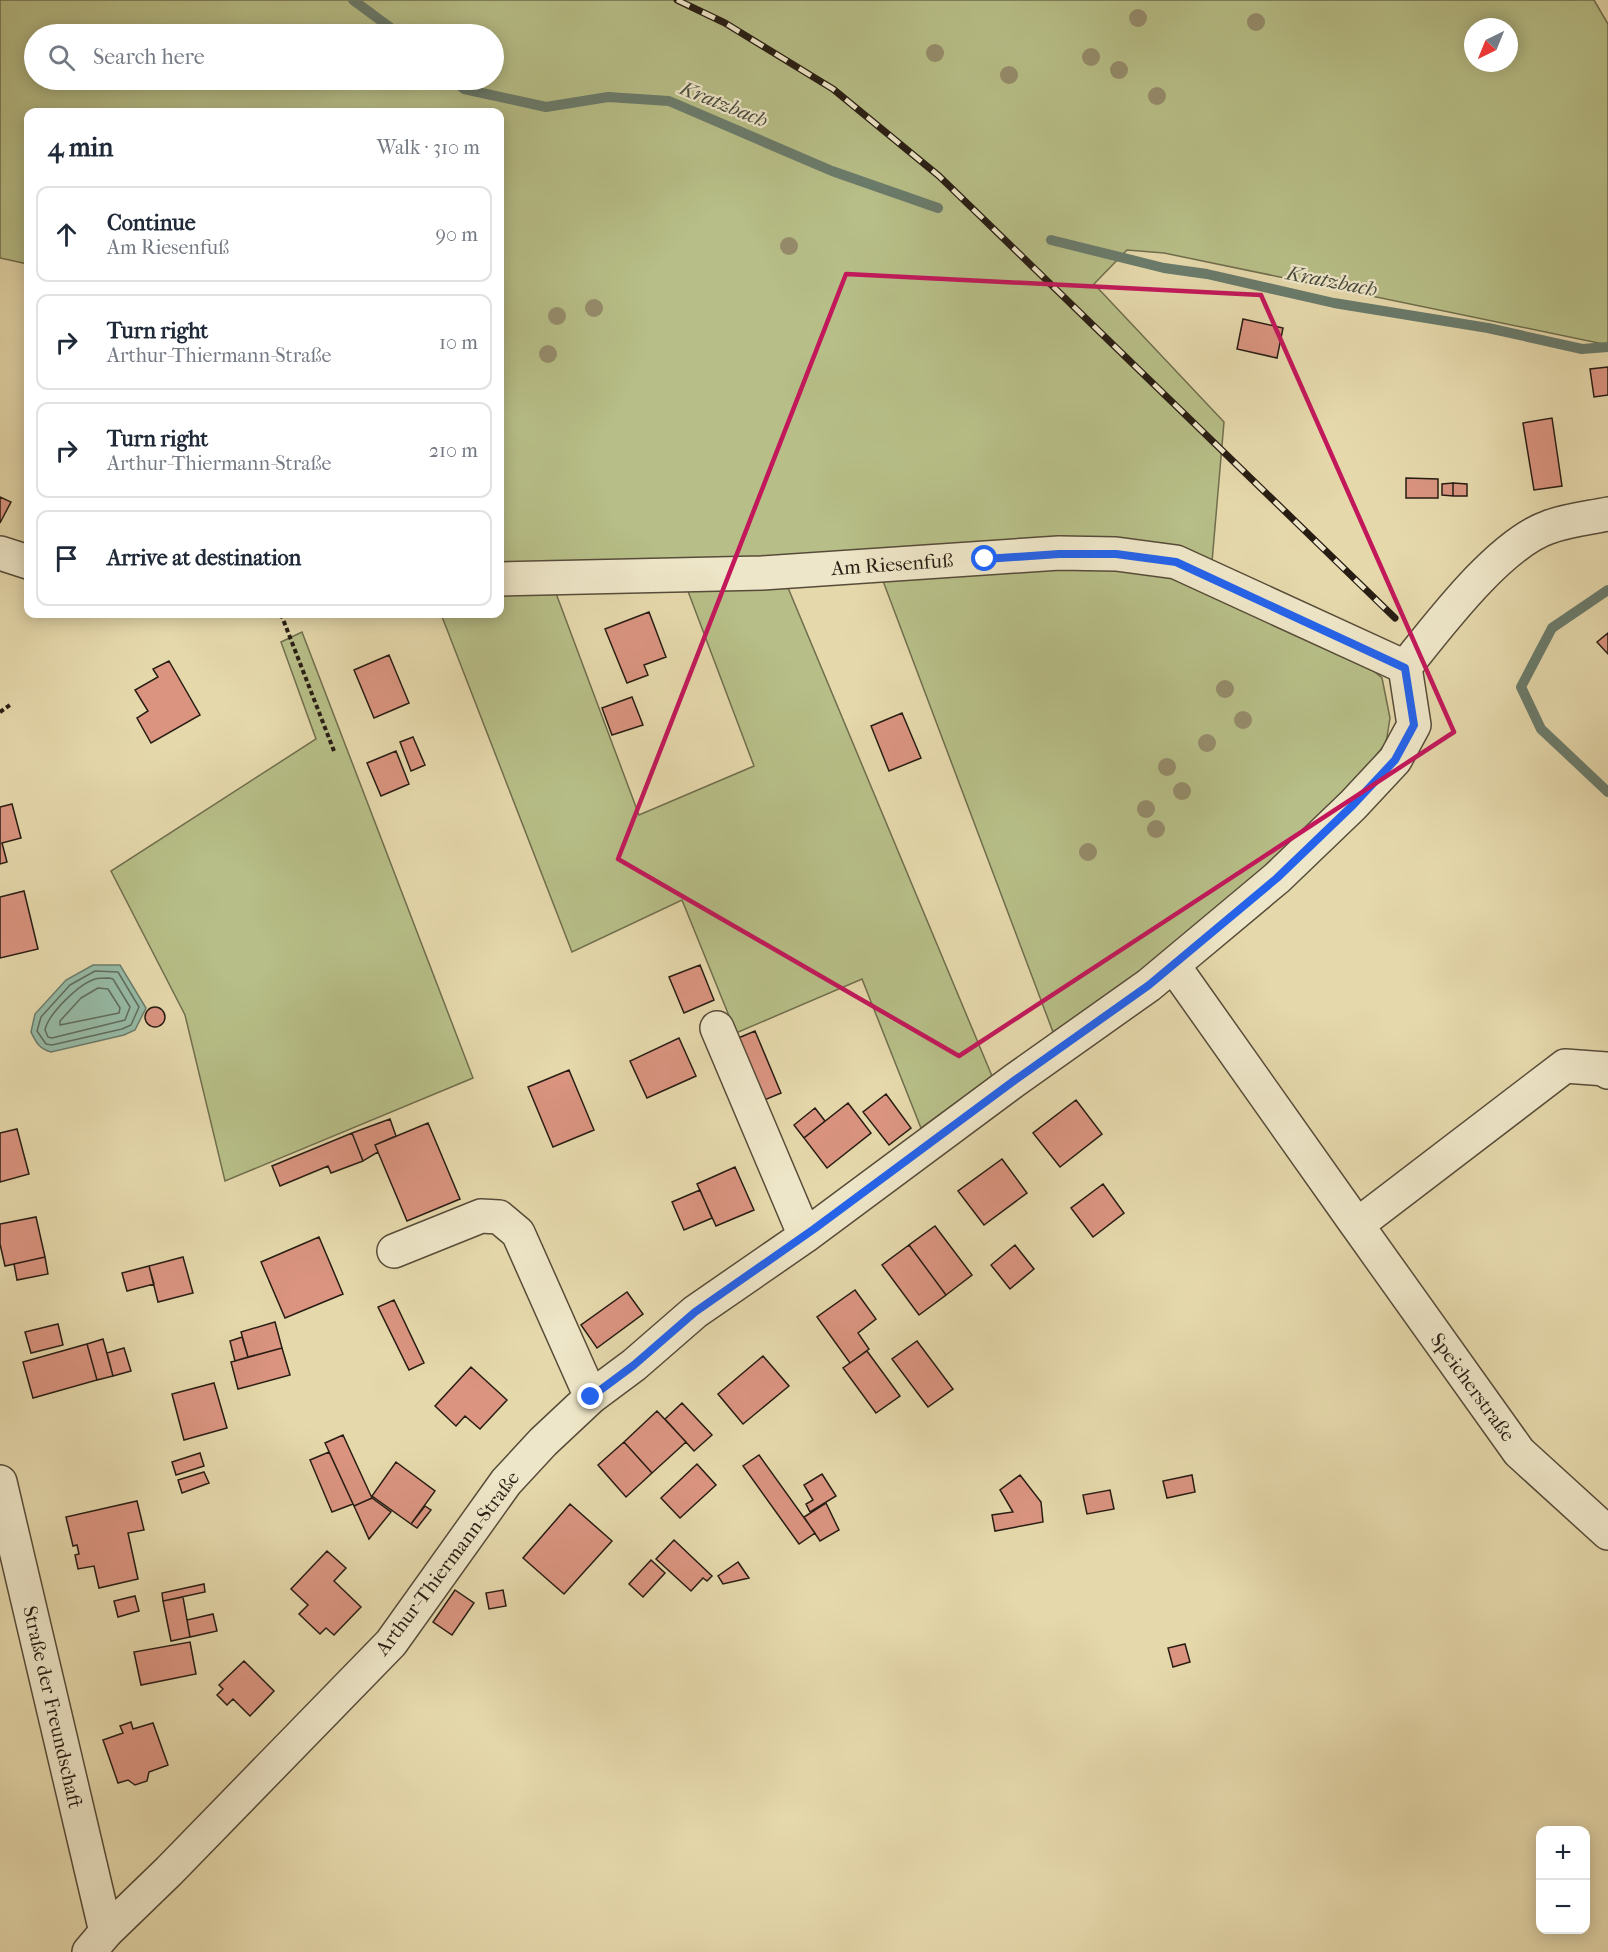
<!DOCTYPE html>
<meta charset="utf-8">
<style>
body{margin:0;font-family:"IM FELL French Canon",serif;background:#f2f2f3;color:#1f2937}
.controls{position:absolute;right:18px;bottom:18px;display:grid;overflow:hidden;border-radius:12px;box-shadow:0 3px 15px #0003}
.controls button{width:54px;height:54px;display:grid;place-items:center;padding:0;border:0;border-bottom:2px solid #e0e1e3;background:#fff;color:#1f2937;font:30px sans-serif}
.compass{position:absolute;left:1464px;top:18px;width:54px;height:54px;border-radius:50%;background:#fff;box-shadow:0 3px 15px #0003;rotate:223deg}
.stop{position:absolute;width:18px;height:18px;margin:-14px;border:4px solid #2563eb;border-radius:50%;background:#fff}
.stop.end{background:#2563eb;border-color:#fff;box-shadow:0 2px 6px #0008}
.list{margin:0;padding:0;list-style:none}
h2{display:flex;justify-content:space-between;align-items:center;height:78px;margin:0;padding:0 24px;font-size:26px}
h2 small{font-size:20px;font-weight:400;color:#747a83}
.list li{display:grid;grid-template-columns:39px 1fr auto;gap:18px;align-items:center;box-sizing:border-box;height:96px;margin:0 12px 12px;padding:0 12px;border:2px solid #e0e1e3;border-radius:12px}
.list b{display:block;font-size:22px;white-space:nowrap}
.list p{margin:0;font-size:20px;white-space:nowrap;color:#747a83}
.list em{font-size:20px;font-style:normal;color:#747a83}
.icon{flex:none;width:33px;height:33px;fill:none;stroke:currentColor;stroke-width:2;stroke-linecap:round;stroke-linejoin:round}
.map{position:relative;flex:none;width:1608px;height:1952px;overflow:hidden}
.search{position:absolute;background:#fff;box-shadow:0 3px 15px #0003;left:24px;top:24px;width:480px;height:66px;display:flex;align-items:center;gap:15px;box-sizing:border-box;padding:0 21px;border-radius:33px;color:#747a83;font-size:22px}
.panel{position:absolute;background:#fff;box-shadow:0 3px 15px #0003;left:24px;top:108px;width:480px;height:510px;border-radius:12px}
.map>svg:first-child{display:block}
</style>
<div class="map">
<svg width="1608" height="1952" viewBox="0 0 1608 1952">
<rect width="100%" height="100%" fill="#e5d8ab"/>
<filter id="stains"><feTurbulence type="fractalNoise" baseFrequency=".00333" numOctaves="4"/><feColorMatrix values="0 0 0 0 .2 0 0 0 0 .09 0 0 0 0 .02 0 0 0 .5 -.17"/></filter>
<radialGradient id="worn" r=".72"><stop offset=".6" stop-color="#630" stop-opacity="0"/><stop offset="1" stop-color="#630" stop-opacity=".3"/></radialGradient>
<path fill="#b7be87" stroke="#706e4d" stroke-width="1.5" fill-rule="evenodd" d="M0,0h1594l14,24v321l-444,-92 -37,-3 -33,34 130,138 -12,140 -454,-4 -258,7v-453h-472v152l-28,-6zM1473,27h36v36h-36zM34,34h460v46h-460z
M1066,566l98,4 196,89 22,19 8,40 -4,25 -35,43 -81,80 -121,104 -96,62 -170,-451z
M786,583l206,493 -71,52 -59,-149 -126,54 -54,-133 -110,52 -131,-338h59v-25l54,-1 85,227 115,-49 -68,-180z
M302,632l171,446 -248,103 -40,-166 -74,-144 205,-132 -35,-97z"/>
<path fill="#96baa6" stroke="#6a7b6b" stroke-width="1.5" d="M93,965h27l26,43 -11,22 -11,5 -73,17c-12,-3 -15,-10 -20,-20l4,-18 31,-34z"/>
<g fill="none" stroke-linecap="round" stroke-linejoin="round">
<path stroke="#5f6c5c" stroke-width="1.5" d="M95,971l23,1 21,35 -8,18 -9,4 -70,16 -6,-1 -9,-13 4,-14 29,-32z
M109,978l4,1 17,28 -5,13 -73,18 -4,-1 -3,-7c3,-16 34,-46 50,-51 4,-1 9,-1 14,-1z
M98,988l10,1 12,19 -1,5 -59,12v-4l21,-23z"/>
<path stroke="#6a7b6b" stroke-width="10" d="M353,0l46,34
M453,80l11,9 82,18 62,-10 61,4 163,70 106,37
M1051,240l113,28 43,6 127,29 154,25 94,21 26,-2
M1608,590l-56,38 -31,59 20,42 67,63"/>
</g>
<path fill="#da9480" stroke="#281d13" stroke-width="1.5" d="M1243,319l40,9 -6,30 -40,-9z
M1608,367v28l-14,2 -4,-28z
M1552,418l10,68 -28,4 -11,-67z
M1406,478l32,1v19h-32z
M1453,483l14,1v12h-14z
M1453,483v13l-11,-1v-11z
M0,497l11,5 -11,21z
M649,612l17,45 -22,8 4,10 -21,8 -22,-54z
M1608,633v21l-11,-12z
M389,655l20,48 -35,15 -20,-48z
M169,661l31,54 -49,28 -14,-25 11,-7 -13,-21 23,-13 -5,-8z
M632,697l11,28 -31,10 -10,-27z
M902,713l19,45 -32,13 -18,-45z
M413,737l12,28 -14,6 -11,-29z
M396,751l13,33 -28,12 -14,-33z
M12,804l9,34 -19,5 5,19 -7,2v-57z
M24,891l14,58 -38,9v-61z
M700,965l14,35 -30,13 -15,-36z
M145 1017a10 10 0 1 1 20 0a10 10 0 1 1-20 0Z
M755,1031l26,62 -19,8 -26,-62z
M679,1038l17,38 -49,22 -17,-37z
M569,1070l25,60 -41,17 -25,-60z
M886,1094l25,34 -22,17 -26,-33z
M1076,1100l26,34 -42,33 -27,-34z
M848,1103l23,30 -44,35 -23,-30z
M815,1108l10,13 -21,17 -10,-13z
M390,1119l6,17 -21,9 3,7 -15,9 -11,-28z
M428,1123l32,76 -53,22 -32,-76z
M17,1129l12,45 -29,8v-49z
M352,1133l11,28 -32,12 -3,-7 -48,20 -8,-20z
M1002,1159l25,34 -43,32 -26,-34z
M735,1167l19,43 -38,16 -19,-42z
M1103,1184l21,29 -31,24 -22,-29z
M700,1190l12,28 -28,12 -12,-28z
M36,1217l9,40 -40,9 -5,-22v-20z
M935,1226l37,49 -26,20 -37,-50z
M319,1237l24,57 -58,24 -24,-56z
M909,1245l37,50 -27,20 -37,-50z
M1015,1245l19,24 -24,20 -19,-24z
M45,1257l3,17 -31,6 -3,-16z
M183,1257l10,36 -35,9 -9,-36z
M149,1266l5,18 -27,7 -5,-18z
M855,1290l21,29 -18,14 11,16 -19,14 -33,-46z
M627,1292l16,22 -46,34 -16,-23z
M394,1300l30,63 -15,7 -31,-63z
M275,1322l7,26 -34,9 -7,-25z
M58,1324l5,21 -32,8 -6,-21z
M242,1337l6,20 -13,4 -5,-20z
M103,1339l10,37 -16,4 -10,-36z
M917,1341l36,48 -25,18 -36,-48z
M87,1344l10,36 -64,18 -10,-36z
M124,1348l7,23 -18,5 -6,-23z
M282,1348l8,27 -52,14 -7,-27z
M867,1351l33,45 -24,17 -33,-45z
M763,1356l26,30 -46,38 -25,-30z
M471,1367l36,33 -27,29 -15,-13 -9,10 -21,-20z
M214,1383l13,45 -43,12 -12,-46z
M682,1403l30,32 -18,16 -29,-32z
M657,1411l29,31 -34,31 -28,-31z
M343,1435l29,63 -18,8 -29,-63z
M624,1442l28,31 -26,24 -28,-32z
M329,1452l24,52 -21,8 -22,-52z
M200,1453l4,13 -28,9 -4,-13z
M759,1455l56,78 -16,11 -56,-78z
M396,1462l39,29 -24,33 -39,-28z
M697,1464l19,21 -36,33 -19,-20z
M204,1472l5,11 -27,10 -4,-13z
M822,1474l14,22 -26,16 -4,-8 7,-4 -9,-15z
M1020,1475l21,27 2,20 -48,9 -3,-16 21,-3 -13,-22z
M1192,1475l3,17 -28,6 -4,-17z
M1110,1490l4,19 -27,5 -4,-19z
M372,1498l19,14 -22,27 -15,-33z
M137,1501l7,29 -16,3 10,46 -39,9 -5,-22 -16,3 -3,-14 4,-1 -2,-9 -4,1 -7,-29z
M826,1503l13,27 -19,11 -16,-24z
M570,1504l42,37 -48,53 -41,-36z
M425,1506l6,4 -14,18 -6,-4z
M674,1540l38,36 -5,5 -4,-3 -12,13 -35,-32z
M327,1551l19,17 -12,13 27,26 -27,28 -8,-7 -6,6 -21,-20 9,-9 -17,-16z
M651,1560l14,13 -22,24 -14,-13z
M738,1562l11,16 -26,6 -5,-8z
M204,1584l1,8 -42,9 -1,-8z
M455,1590l19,13 -22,32 -19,-13z
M503,1590l3,16 -17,3 -3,-16z
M135,1596l4,15 -21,6 -4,-16z
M183,1597l7,40 -19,4 -8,-40z
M213,1614l4,17 -27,6 -3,-17z
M190,1642l6,32 -55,11 -7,-33z
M1185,1644l5,18 -17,5 -5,-19z
M244,1661l30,30 -24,25 -17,-17 -6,6 -10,-10 6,-6 -4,-4z
M131,1722l2,7 20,-6 15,42 -19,7 -2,9 -12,4 -7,-5 -10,3 -15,-43 20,-7 -3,-7z"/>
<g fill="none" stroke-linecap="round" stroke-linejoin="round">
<defs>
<path id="minor" d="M0,553l28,9
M500,579l262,-6 297,-20 57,1 60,8 229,105
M1173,965l184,260 208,-159 41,3 2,3
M717,1028l88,208
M1357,1225l162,227 89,81
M394,1251l87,-35 18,1 19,16 73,164
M0,1482l106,450
M89,1952l17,-20 63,-61 222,-228 115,-161 37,-40 48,-45 43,-32 61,-53 110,-76 210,-156 134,-95 128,-107 76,-73 42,-45 19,-35 -9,-58c33,-41 94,-123 144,-140 19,-7 40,-9 59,-13"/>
</defs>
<use href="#minor" stroke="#574c39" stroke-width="36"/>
<path stroke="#281d13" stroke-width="4" stroke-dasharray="4.5 3" stroke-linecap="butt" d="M281,614l53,137
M0,712l10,-7"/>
<use href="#minor" stroke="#eee6c8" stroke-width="33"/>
<defs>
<path id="rail" d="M677,0l48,23 108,66 106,87 456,442"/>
</defs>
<use href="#rail" stroke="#281d13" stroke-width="7"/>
<use href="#rail" stroke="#eee6c8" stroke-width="4.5" stroke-dasharray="14" stroke-linecap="butt"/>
</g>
<g fill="#958c6b">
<circle cx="1138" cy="18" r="9"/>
<circle cx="1256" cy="22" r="9"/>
<circle cx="935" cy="53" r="9"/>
<circle cx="1091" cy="57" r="9"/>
<circle cx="1119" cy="70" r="9"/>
<circle cx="1009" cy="75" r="9"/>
<circle cx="1157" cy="96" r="9"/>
<circle cx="789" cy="246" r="9"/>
<circle cx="594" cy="308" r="9"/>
<circle cx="557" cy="316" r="9"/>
<circle cx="548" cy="354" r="9"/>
<circle cx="1225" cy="689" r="9"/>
<circle cx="1243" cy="720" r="9"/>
<circle cx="1207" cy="743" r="9"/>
<circle cx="1167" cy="767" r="9"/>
<circle cx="1182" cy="791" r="9"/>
<circle cx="1146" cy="809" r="9"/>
<circle cx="1156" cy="829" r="9"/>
<circle cx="1088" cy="852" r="9"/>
</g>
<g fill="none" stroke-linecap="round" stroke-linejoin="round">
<path stroke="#2563eb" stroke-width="8" d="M591,1397l43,-32 61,-53 119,-83 201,-149 134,-95 128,-107 76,-73 42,-45 19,-35 -9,-57 -229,-106 -60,-8h-57l-74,5"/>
</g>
<path fill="none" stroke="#c2185b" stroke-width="4.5" stroke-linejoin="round" d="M846,274l415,21 193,437 -495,324 -341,-197z"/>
<g text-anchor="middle" stroke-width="4.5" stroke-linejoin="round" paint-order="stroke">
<g font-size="20" fill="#281d13" stroke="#eee6c8">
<text transform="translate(892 564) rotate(-4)" y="7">Am Riesenfuß</text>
<text transform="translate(1473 1387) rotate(54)" y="7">Speicherstraße</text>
<text transform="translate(447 1563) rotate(-53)" y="7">Arthur-Thiermann-Straße</text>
<text transform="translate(53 1707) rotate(77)" y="7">Straße der Freundschaft</text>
</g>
<g font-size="21" font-style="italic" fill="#494c3f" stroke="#eee6c8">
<text transform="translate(724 104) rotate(22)" y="7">Kratzbach</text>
<text transform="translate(1332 281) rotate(11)" y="7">Kratzbach</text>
</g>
</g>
<rect width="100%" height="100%" filter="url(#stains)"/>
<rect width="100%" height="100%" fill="url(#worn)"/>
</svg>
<div class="controls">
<button>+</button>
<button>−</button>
</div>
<svg class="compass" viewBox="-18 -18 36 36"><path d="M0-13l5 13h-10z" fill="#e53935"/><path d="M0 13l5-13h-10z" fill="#747a83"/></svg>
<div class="stop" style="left:985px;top:559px"></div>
<div class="stop end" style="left:591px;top:1397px"></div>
<div class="search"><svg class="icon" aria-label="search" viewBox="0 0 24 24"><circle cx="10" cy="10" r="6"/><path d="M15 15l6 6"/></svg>Search here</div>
<section class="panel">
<h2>4 min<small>Walk · 310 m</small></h2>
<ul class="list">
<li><svg class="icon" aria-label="ahead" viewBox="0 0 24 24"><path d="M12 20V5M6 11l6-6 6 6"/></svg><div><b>Continue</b><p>Am Riesenfuß</p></div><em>90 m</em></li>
<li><svg class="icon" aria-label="right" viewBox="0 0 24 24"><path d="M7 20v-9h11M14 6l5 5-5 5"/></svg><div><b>Turn right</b><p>Arthur-Thiermann-Straße</p></div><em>10 m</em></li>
<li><svg class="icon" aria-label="right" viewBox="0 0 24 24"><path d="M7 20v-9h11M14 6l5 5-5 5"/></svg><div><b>Turn right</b><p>Arthur-Thiermann-Straße</p></div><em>210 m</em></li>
<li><svg class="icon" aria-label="arrive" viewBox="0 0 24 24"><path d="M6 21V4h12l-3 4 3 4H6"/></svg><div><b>Arrive at destination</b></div></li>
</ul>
</section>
</div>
